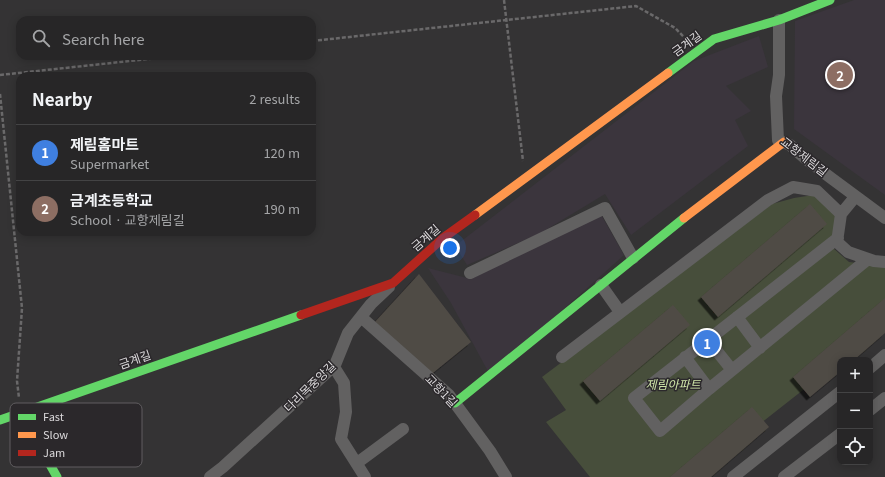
<!DOCTYPE html>
<meta charset="utf-8">
<style>
body{margin:0;font-family:Georgia,"Noto Sans KR",serif;background:#2f2e2f;color:#f1f3f6}
.controls{position:absolute;right:12px;bottom:12px;display:grid;overflow:hidden;border-radius:8px;box-shadow:0 2px 10px #0003}
.controls button{width:36px;height:36px;display:grid;place-items:center;padding:0;border:0;border-bottom:1px solid #434344;background:#272627;color:#f1f3f6;font:20px sans-serif}
.you{position:absolute;left:450px;top:248px;width:14px;height:14px;margin:-10px;border:3px solid #fff;border-radius:50%;background:#1a73e8;box-shadow:0 0 0 6px #1a73e833}
.badge{display:grid;place-items:center;width:26px;height:26px;border-radius:50%;background:#a1a0a1;color:#fff;font-size:13px;font-weight:700}
.pin{position:absolute;translate:-50% -50%;border:2px solid #fff;box-shadow:0 1px 4px #0006}
.list{margin:0;padding:0;list-style:none}
h2{display:flex;justify-content:space-between;align-items:center;height:52px;margin:0;padding:0 16px;font-size:17px}
h2 small{font-size:13px;font-weight:400;color:#a4a5a7}
.list li{display:grid;grid-template-columns:26px 1fr auto;gap:12px;align-items:center;box-sizing:border-box;height:56px;padding:0 16px;border-top:1px solid #434344}
.list b{display:block;font-size:15px;white-space:nowrap}
.list p{margin:0;font-size:13px;white-space:nowrap;color:#a4a5a7}
.list em{font-size:13px;font-style:normal;color:#a4a5a7}
.icon{flex:none;width:22px;height:22px;fill:none;stroke:currentColor;stroke-width:2;stroke-linecap:round;stroke-linejoin:round}
.map{position:relative;flex:none;width:885px;height:477px;overflow:hidden}
.search{position:absolute;background:#272627;box-shadow:0 2px 10px #0003;left:16px;top:16px;width:300px;height:44px;display:flex;align-items:center;gap:10px;box-sizing:border-box;padding:0 14px;border-radius:12px;color:#a4a5a7;font-size:15px}
.panel{position:absolute;background:#272627;box-shadow:0 2px 10px #0003;left:16px;top:72px;width:300px;height:164px;border-radius:12px}
.map>svg:first-child{display:block}
</style>
<div class="map">
<svg width="885" height="477" viewBox="0 0 885 477">
<defs>
<filter id="shadow"><feDropShadow dx="-3.5" dy="3.5" stdDeviation="0" flood-color="#0009"/></filter>
</defs>
<rect width="100%" height="100%" fill="#343334"/>
<path fill="#3b353d" d="M854,0h31v195l-91,-66 1,-108z
M759,36l9,31 -42,19 25,25 -16,9 13,26 -117,89 -26,-41 -66,40 -72,31 -12,-19 239,-185z
M600,213l24,42 -134,120 -39,-72 -23,-35 43,11z"/>
<path fill="#474e3b" d="M820,194l20,24 -7,30 16,14 36,4v60l-45,34v1l-148,116h-102l-44,-55 20,-12 -24,-33 230,-173 22,-6z"/>
<path fill="#504b45" filter="url(#shadow)" d="M810,204l17,20 -109,93 -17,-20z
M419,274l52,68 -43,35 -54,-54z
M885,298v35l-31,27h-14v12l-30,25 -17,-20z
M673,305l17,20 -90,76 -17,-20z
M752,407l17,20 -58,50h-41z"/>
<g fill="none" stroke-linecap="round" stroke-linejoin="round">
<path stroke="#6a696a" stroke-width="2.5" stroke-dasharray="4 2" stroke-linecap="butt" d="M504,0l19,161
M312,41l324,-35 39,22 12,12
M0,75l176,-19
M0,94l22,214 -5,73 2,17"/>
<path stroke="#626161" stroke-width="12" d="M779,20v55l-3,21 2,44 12,5 16,14 25,19 54,40
M841,214l-4,28 11,10 26,9 11,1
M470,273l135,-65 28,50
M601,285l19,27
M361,317l88,78 41,56 16,26
M737,317l23,31
M708,340l24,30
M562,357l206,-157 25,-13 24,4 24,23 14,-17
M685,357l24,32 -49,42 -26,-33 204,-160
M334,367l10,16 2,29 -5,27 24,38
M870,368l15,-13
M709,389l159,-130
M870,410l15,-12
M357,463l46,-34
M210,477l13,-10 112,-102 13,-32 23,-29 18,-17
M733,477l107,-85
M784,477l56,-43"/>
<path stroke="#63d668" stroke-width="9" d="M668,73l46,-34 65,-19 51,-20
M455,403l229,-185
M21,413l36,64
M0,420l301,-105"/>
<path stroke="#ff974d" stroke-width="9" d="M475,215l193,-142
M684,218l100,-76"/>
<path stroke="#b3261e" stroke-width="9" d="M301,315l92,-32 50,-45 32,-23"/>
</g>
<g text-anchor="middle" stroke-width="3" stroke-linejoin="round" paint-order="stroke">
<g font-size="12" fill="#dcdadc" stroke="#2b282b">
<text transform="translate(687 44) rotate(-36)" y="4">금계길</text>
<text transform="translate(804 157) rotate(38)" y="4">교항제림길</text>
<text transform="translate(426 238) rotate(-41)" y="4">금계길</text>
<text transform="translate(135 360) rotate(-19)" y="4">금계길</text>
<text transform="translate(310 387) rotate(-44)" y="4">다리목중앙길</text>
<text transform="translate(441 391) rotate(46)" y="4">교항1길</text>
</g>
<g font-size="12" font-style="italic" fill="#cfe5a8" stroke="#2b282b">
<text x="673" y="389">제림아파트</text>
</g>
</g>
<rect x="10" y="403" width="132" height="64" rx="6" fill="#2b282b" stroke="#605d60" stroke-width="1"/>
<rect x="18" y="414" width="18" height="6" fill="#63d668"/>
<rect x="18" y="432" width="18" height="6" fill="#ff974d"/>
<rect x="18" y="450" width="18" height="6" fill="#b3261e"/>
<g font-size="11" fill="#dcdadc">
<text x="43" y="421">Fast</text>
<text x="43" y="439">Slow</text>
<text x="43" y="457">Jam</text>
</g>
</svg>
<div class="controls">
<button>+</button>
<button>−</button>
<button><svg class="icon" aria-label="locate" viewBox="0 0 24 24"><circle cx="12" cy="12" r="6"/><path d="M12 2v4M12 18v4M2 12h4M18 12h4"/></svg></button>
</div>
<div class="you"></div>
<div class="pin badge" style="left:707px;top:343px;background:#3f7fe0">1</div>
<div class="pin badge" style="left:840px;top:75px;background:#8d6e63">2</div>
<div class="search"><svg class="icon" aria-label="search" viewBox="0 0 24 24"><circle cx="10" cy="10" r="6"/><path d="M15 15l6 6"/></svg>Search here</div>
<section class="panel">
<h2>Nearby<small>2 results</small></h2>
<ul class="list">
<li><span class="badge" style="background:#3f7fe0">1</span><div><b>제림홈마트</b><p>Supermarket</p></div><em>120 m</em></li>
<li><span class="badge" style="background:#8d6e63">2</span><div><b>금계초등학교</b><p>School · 교항제림길</p></div><em>190 m</em></li>
</ul>
</section>
</div>
